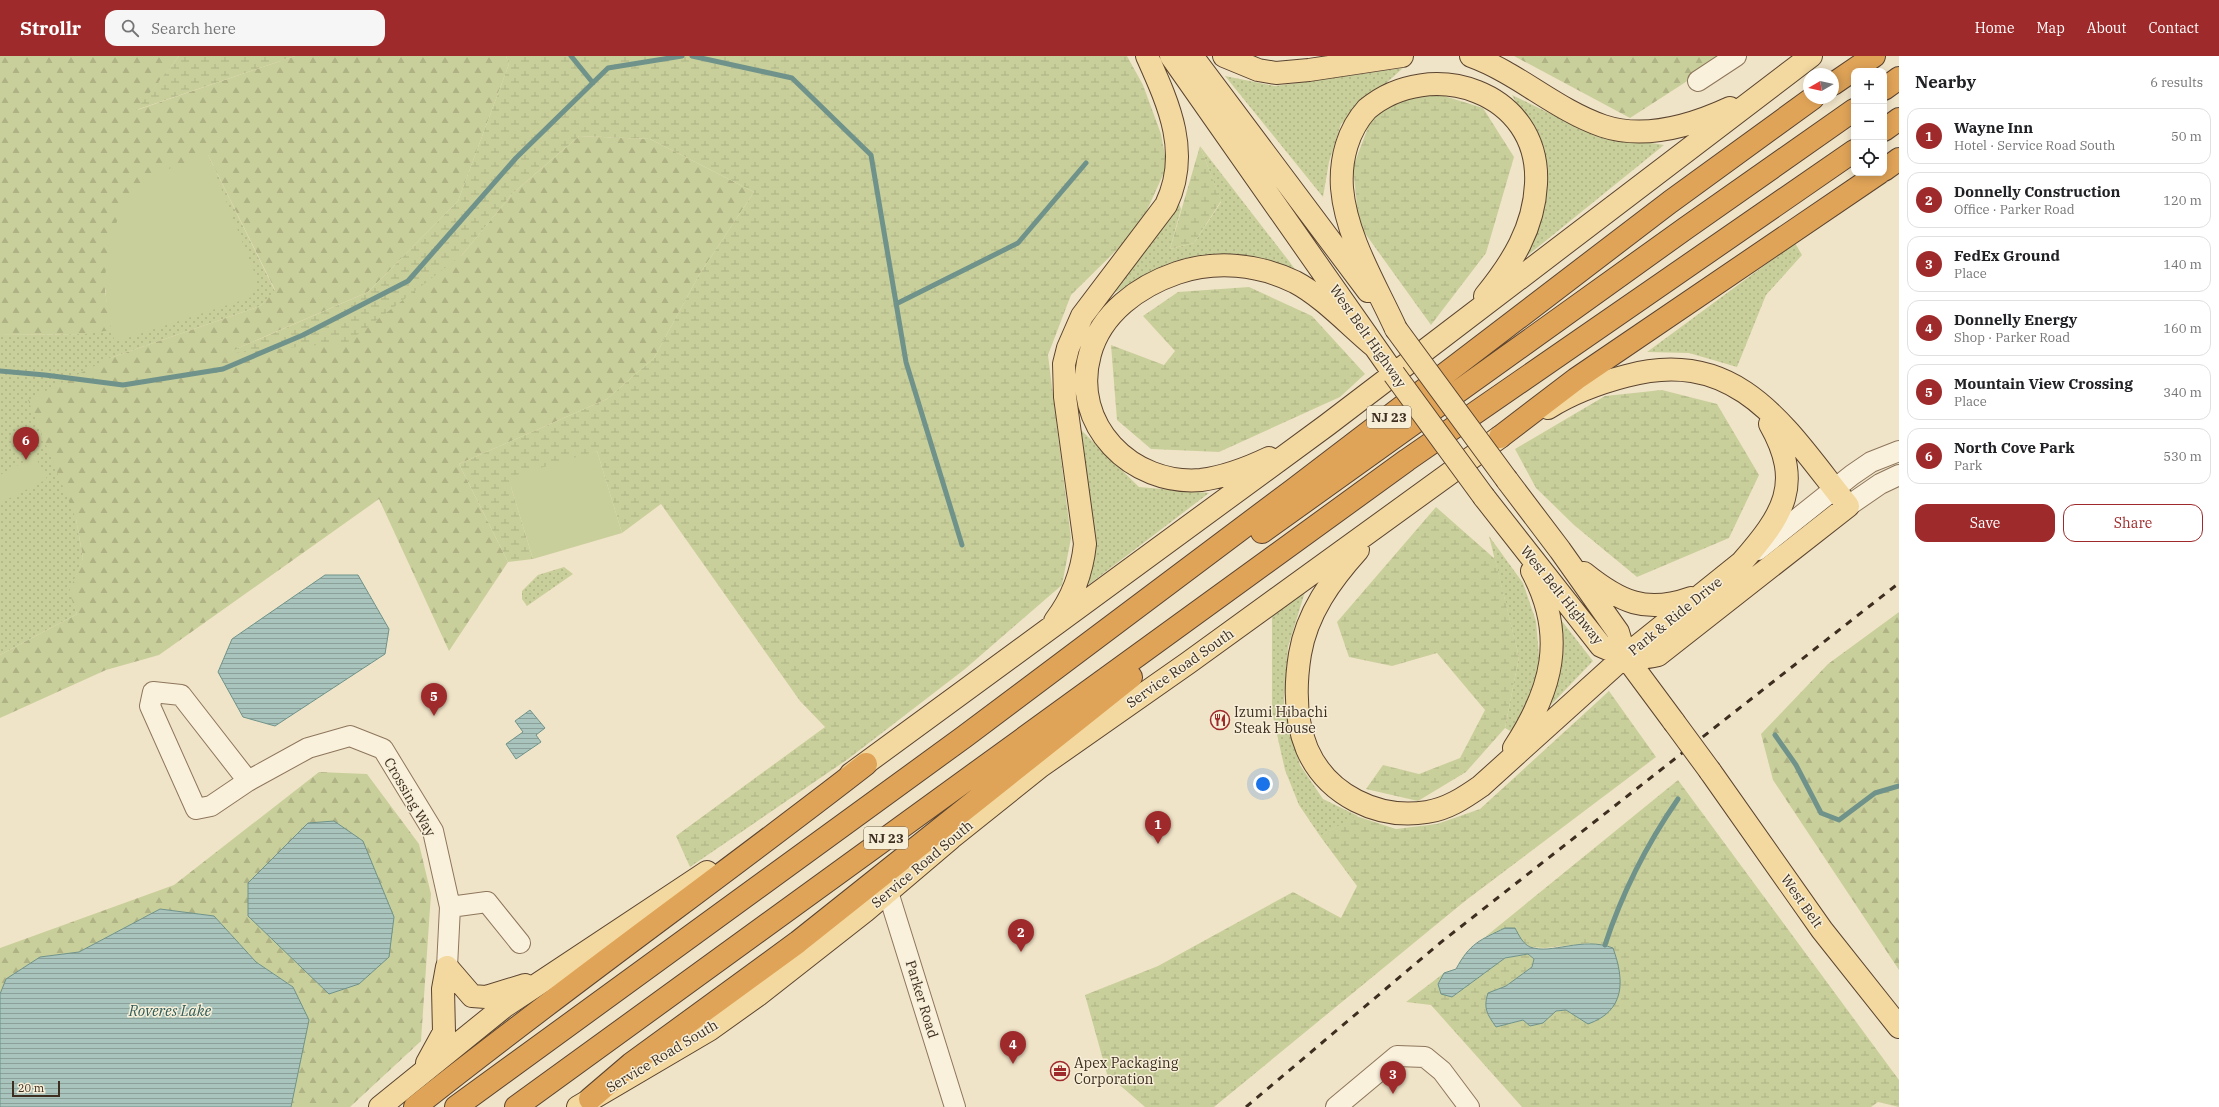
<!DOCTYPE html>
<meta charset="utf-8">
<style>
body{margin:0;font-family:"IBM Plex Serif",serif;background:#f6f6f6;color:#202124}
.controls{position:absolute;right:12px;top:12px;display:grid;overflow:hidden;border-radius:8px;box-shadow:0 2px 10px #0003}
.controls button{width:36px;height:36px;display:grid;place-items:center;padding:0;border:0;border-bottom:1px solid #e0e0e0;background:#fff;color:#202124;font:20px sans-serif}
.compass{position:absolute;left:1803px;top:12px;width:36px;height:36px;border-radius:50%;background:#fff;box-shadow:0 2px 10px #0003;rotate:261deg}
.scale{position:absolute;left:12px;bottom:10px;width:48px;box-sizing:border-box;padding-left:4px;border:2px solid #3d2e20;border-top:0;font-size:11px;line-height:14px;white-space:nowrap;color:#3d2e20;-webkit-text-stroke:3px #f7eed8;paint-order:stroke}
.you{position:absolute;left:1263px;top:728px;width:14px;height:14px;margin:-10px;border:3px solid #fff;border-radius:50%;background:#1a73e8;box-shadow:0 0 0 6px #1a73e833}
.badge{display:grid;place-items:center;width:26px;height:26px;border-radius:50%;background:#9e2a2b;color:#fff;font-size:13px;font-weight:700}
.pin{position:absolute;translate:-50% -33px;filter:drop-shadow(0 1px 2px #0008)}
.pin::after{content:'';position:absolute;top:21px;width:14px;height:12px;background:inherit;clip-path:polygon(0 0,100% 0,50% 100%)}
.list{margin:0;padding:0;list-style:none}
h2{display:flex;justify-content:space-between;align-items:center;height:52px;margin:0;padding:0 16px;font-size:17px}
h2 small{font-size:13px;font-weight:400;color:#757577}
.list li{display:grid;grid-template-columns:26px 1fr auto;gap:12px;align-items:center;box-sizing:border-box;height:56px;margin:0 8px 8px;padding:0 8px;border:1px solid #e0e0e0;border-radius:12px}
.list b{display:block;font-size:15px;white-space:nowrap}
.list p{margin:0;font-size:13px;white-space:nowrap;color:#757577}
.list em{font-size:13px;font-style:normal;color:#757577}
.actions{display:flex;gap:8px;padding:12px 16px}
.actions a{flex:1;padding:9px 0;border:1px solid #9e2a2b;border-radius:12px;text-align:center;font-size:14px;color:#9e2a2b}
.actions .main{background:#9e2a2b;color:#fff}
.icon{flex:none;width:22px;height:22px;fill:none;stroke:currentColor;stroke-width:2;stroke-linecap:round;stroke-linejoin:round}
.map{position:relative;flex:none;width:1899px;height:1051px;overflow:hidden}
header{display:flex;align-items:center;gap:24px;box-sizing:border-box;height:56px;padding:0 20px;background:#9e2a2b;color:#fff}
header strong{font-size:19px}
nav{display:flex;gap:22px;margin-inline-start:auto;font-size:14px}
.search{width:280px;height:36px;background:#f6f6f6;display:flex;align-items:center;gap:10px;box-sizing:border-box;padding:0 14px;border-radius:12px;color:#757577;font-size:15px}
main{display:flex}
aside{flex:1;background:#fff}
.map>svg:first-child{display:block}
</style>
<header>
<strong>Strollr</strong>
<div class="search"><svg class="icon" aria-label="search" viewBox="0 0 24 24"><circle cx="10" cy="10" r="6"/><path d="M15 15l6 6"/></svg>Search here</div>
<nav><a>Home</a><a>Map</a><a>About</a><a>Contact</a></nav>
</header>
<main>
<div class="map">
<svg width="1899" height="1051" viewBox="0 0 1899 1051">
<defs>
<pattern id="green-dots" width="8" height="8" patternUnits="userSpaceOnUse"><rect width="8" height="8" fill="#c9cf9b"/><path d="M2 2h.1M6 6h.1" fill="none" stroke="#aeb285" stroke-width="1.8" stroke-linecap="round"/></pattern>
<pattern id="forest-firs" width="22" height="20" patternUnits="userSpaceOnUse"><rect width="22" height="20" fill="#c9cf9b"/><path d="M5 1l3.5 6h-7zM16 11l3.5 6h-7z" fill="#aeb285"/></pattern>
<pattern id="wetland-marsh" width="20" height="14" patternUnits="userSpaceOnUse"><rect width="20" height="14" fill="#c9cf9b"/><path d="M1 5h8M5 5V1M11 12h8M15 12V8" fill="none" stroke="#aeb285"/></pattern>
<pattern id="water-rules" width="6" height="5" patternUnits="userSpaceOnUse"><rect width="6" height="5" fill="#a9c4bc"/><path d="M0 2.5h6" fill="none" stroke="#8ba098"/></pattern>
</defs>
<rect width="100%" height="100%" fill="#f0e4c8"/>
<path fill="url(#green-dots)" d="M1403,12l-62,56 -12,38 -6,35 -98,-121 50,10z
M1512,39l78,38 74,12 -142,115 18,-112z
M1200,90l102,132 -57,-20 -68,3 -73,37 74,-97 3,8 -11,40 24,-6 27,-41z
M208,99l67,136 -15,15 -150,52 -34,161 7,39 -13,34 7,22 -77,41v-320l85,-1z
M1795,187l7,12 -36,40 -29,72 -48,-14 -42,-1z
M1076,369l63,62 70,6 -130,99z
M1489,480l34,47 13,38 4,47 -26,65 -9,-5 14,-71z
M564,511l9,7 -46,32 -5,-7v-8l16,-16z
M1305,536l-17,55 -4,56 16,62 23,34 35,17 -38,20 -21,-31 -14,-35 -13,-58v-95z
M1558,560l35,45 -47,49 16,-49z"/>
<path fill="url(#forest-firs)" d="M0,0h179l-42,54 158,-54h211l3,8 -51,137 -90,91 -141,61 235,-98 50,-61 67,-58 71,3 104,53 -55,83 -45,83 -47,41 -148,65 49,98 -59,89 -70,-152 -220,156 -53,15 -106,48v-63l77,-41 -8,-22 14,-34 -7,-39 -48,-119 82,-42 150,-52 15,-16 -67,-135 -103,135 6,40 -26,4 -85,1z
M1514,0h212l-96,62z
M1899,556v358l-126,-190 -12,-46 67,-70z
M319,716l48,2 52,70 12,50 -10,147 -71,66h-59l17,-87 -15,-33 -37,-25 -42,-46 -54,-7 -81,43 -39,5 -40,37v-46l174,-63z"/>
<path fill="url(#wetland-marsh)" d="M179,0h116l-159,54z
M506,0h621l16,29 18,49 6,32 -28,62 -68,67 -23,60 23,183 -9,47 -97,84 -117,90 -158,108 -14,-31 149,-109 -25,-26 -139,-197 -39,29 -25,-82 -86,36 22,72 -25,3 -49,-98 148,-65 47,-41 45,-83 55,-83 -104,-53 -71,-3 -67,58 -50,61 -114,87 -123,12 143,-62 90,-91 51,-137z
M1428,35l55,17 31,49 -28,96 -55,72 -72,-100 -6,-58 22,-58z
M1200,90l21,55 -27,42 -24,6z
M1249,231l63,29 53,58 -25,23 -121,55 -68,-3 -34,-29 -6,-75 53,20 11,-14 -32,-35 35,-24z
M1662,334l55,14 42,71 -30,63 -92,39 -63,-52 -38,-37 -21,-39 90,-53z
M1436,451l59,52 24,98 -14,71 -39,44 -48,29 -52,-12 17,-24 36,9 41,-16 25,-48 -48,-57 -45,13 -43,-9 -12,-35z
M1609,635l47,66 -191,144 -251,206h-69l-38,-33 -22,-79 73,-29 135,-74 48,26 16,-32 -37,-50 36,-20 40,13 41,-5 43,-15z
M1678,724l221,300v27l-21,-5 -7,5h-349l-91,-102 -25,-3 38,-29 -6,11 14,13 53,-39 23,-4 6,5 -2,8 -26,19 -18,7 21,31 14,-4 20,3 12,-12 11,-1 11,7 13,-74 -45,5 -15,-1 -25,-19 -20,9z"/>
<path fill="#c9cf9b" d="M208,99l49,124 -5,18 -137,45c-15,-45 -14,-101 13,-141 3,-5 7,-11 11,-15 21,-16 44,-23 69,-31z
M597,395l25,82 -89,26 -22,-72 6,-12z
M35,400l12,23 -47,24v-28z"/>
<path fill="url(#water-rules)" stroke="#6f938a" d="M325,519h33l31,54 -4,25 -110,72 -32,-9 -25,-45 14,-33z
M530,654l15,18 -9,7 5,7 -25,17 -10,-15 17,-12 -8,-11z
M334,765l29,20 31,76 -5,40 -30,27 -30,10 -81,-78v-33l60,-60z
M160,853l54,7 42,46 37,25 16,33 -18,87h-291v-113l6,-15 34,-22 39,-5z
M1505,872h10c4,7 7,15 15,19 22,8 52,-11 83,1 12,33 12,63 -25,76l-22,-14 -10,1 -13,12 -13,3 -7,-6 -27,7c-9,-13 -13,-19 -8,-34l18,-7 26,-19 2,-8 -6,-5 -23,4 -53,39 -11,-3 -3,-10 6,-11 12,-4c14,-26 24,-29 49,-41z"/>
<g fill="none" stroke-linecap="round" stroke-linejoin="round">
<path stroke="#6f938a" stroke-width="5" d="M571,0l22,27
M692,0l100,22 79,77 35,207 56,183
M896,248l122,-61 68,-80
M0,315l45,4 78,10 100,-16 80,-34 105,-54 108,-123 92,-90 74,-12
M1775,679l21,30 25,48 18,7 36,-27 24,-7
M1605,889c17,-52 42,-101 73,-146"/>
<defs>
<path id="minor" d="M1698,25l38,-25
M1848,450l32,-22 19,-9
M1758,494l94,-75 19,-13 28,-11
M248,725l-67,-86 -28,-3 -3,14 46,103 15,-3 37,-25 60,-33 42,-12 33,13 50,82 17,76 -3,60
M888,836l67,215
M450,851l37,-5 33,41
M1336,1051l61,-51 28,1 17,14 27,36"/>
<path id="major" d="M1171,0l223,318
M1192,0l176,235
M1224,0l34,14 18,3 33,-3 93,-14
M1471,0c47,17 85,54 132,70 42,14 88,0 127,-18
M1396,273c-20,-44 -50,-92 -54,-141 -2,-29 6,-58 25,-79 63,-53 174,-18 169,75 -2,44 -24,79 -51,112
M1269,402c-21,10 -45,19 -68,22 -69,6 -131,-55 -111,-126 11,-41 49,-68 87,-81 39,-13 81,-9 118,9 27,14 55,44 79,64
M1507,424l53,70 58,82 7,24 49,66
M1484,441l117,149c23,10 32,15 57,9l190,-149c-61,-76 -109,-161 -222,-130 -27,7 -54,17 -78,32
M1358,494c-27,30 -51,63 -58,104 -5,31 -5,66 7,95 20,46 71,71 120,63 20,-3 37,-14 54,-26l144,-130 117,-94c41,-47 62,-78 28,-138
M1584,517c36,29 62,41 107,25
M1055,565c17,-22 27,-49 30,-77l-20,-147 -1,-33 4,-16 14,-32 84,-111c25,-52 3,-100 -19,-149
M1514,692c38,-58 53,-112 18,-177
M1710,715l112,159 77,97
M851,718l476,-349 484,-369
M447,911l25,29 14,1 39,-12
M427,1007l17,-31 -1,-43 4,-22
M380,1051l125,-101 202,-134
M578,1051l131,-77 49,-35 107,-84 86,-73 90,-72 147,-103 312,-226"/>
<path id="highway" d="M1833,28l41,-28
M1884,33l15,-11
M1884,74l15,-11
M1884,114l15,-11
M1500,381l76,-58 303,-206
M1262,476l424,-304 168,-118
M590,1043l41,-35 167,-122 333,-265
M415,1051c148,-118 302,-227 451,-343
M456,1051l508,-370 329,-247 377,-288 143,-104
M516,1051l891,-647 447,-309"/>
</defs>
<use href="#minor" stroke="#8d765c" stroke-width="22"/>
<use href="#major" stroke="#5b4430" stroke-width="24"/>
<use href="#highway" stroke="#5b4430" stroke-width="24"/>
<use href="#minor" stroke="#faf1dc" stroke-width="20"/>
<use href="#major" stroke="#f3d9a0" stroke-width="22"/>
<use href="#highway" stroke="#e0a458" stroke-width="22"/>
<path stroke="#3d2e20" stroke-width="3" stroke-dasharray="7 7" stroke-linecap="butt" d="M1246,1051l194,-164 459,-360"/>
<defs>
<path id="major-bridge" d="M1396,273l111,151
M1394,318l90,123
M1674,666l36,49"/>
</defs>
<use href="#major-bridge" stroke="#5b4430" stroke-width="24" stroke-linecap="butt"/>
<use href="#major-bridge" stroke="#f3d9a0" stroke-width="22"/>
</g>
<defs>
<symbol id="restaurant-ring" viewBox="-11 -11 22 22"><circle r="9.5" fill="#f7eed8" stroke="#9e2a2b" stroke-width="1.5"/><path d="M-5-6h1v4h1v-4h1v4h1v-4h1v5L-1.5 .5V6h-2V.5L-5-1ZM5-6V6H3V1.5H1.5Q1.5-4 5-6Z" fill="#9e2a2b"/></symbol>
<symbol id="office-ring" viewBox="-11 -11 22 22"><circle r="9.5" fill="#f7eed8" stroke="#9e2a2b" stroke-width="1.5"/><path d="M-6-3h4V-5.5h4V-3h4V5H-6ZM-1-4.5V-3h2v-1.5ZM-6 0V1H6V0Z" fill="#9e2a2b"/></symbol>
</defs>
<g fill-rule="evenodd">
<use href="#restaurant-ring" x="1209" y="653" width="22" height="22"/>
<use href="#office-ring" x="1049" y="1004" width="22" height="22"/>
</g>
<g text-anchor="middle" stroke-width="3" stroke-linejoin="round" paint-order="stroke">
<g fill="#f7eed8" stroke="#756857" stroke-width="1">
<rect x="1367" y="350" width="44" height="22" rx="3"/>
<rect x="864" y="771" width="44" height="22" rx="3"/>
</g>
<g font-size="13" font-weight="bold" fill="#3d2e20">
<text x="1389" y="366">NJ 23</text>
<text x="886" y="787">NJ 23</text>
</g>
<g font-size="14" fill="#3d2e20" stroke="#f7eed8">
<text transform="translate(1368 280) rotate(55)" y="5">West Belt Highway</text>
<text transform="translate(1562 539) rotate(51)" y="5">West Belt Highway</text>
<text transform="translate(1675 560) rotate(-39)" y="5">Park &amp; Ride Drive</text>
<text transform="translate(1180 612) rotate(-35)" y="5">Service Road South</text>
<text transform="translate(410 741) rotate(60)" y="5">Crossing Way</text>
<text transform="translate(922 808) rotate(-40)" y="5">Service Road South</text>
<text transform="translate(1802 845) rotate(55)" y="5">West Belt</text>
<text transform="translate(922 943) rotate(73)" y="5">Parker Road</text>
<text transform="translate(662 1000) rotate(-31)" y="5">Service Road South</text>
</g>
<g font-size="14" fill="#3d2e20" stroke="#f7eed8" text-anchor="start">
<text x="1234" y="661">Izumi Hibachi<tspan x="1234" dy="16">Steak House</tspan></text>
<text x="1074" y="1012">Apex Packaging<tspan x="1074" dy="16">Corporation</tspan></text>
</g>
<g font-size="15" font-style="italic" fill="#2f5d5a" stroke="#f7eed8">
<text x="170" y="960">Roveres Lake</text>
</g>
</g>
</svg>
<div class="controls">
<button>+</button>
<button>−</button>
<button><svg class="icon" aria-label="locate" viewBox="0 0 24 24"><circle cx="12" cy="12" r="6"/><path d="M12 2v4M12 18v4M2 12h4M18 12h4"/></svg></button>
</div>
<svg class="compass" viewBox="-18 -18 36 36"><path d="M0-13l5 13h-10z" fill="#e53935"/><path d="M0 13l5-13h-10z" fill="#757577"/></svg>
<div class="scale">20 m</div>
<div class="you"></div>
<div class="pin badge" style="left:1158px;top:788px">1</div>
<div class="pin badge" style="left:1021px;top:896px">2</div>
<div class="pin badge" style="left:1393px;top:1038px">3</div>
<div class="pin badge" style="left:1013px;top:1008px">4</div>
<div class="pin badge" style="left:434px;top:660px">5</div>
<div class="pin badge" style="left:26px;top:404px">6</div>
</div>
<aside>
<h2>Nearby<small>6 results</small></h2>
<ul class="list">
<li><span class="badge">1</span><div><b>Wayne Inn</b><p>Hotel · Service Road South</p></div><em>50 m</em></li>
<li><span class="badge">2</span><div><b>Donnelly Construction</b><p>Office · Parker Road</p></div><em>120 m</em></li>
<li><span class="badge">3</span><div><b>FedEx Ground</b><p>Place</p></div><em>140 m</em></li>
<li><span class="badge">4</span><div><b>Donnelly Energy</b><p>Shop · Parker Road</p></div><em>160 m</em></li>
<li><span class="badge">5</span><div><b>Mountain View Crossing</b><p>Place</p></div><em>340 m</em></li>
<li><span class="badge">6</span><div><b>North Cove Park</b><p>Park</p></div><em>530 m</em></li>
</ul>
<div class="actions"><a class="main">Save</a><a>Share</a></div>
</aside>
</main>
